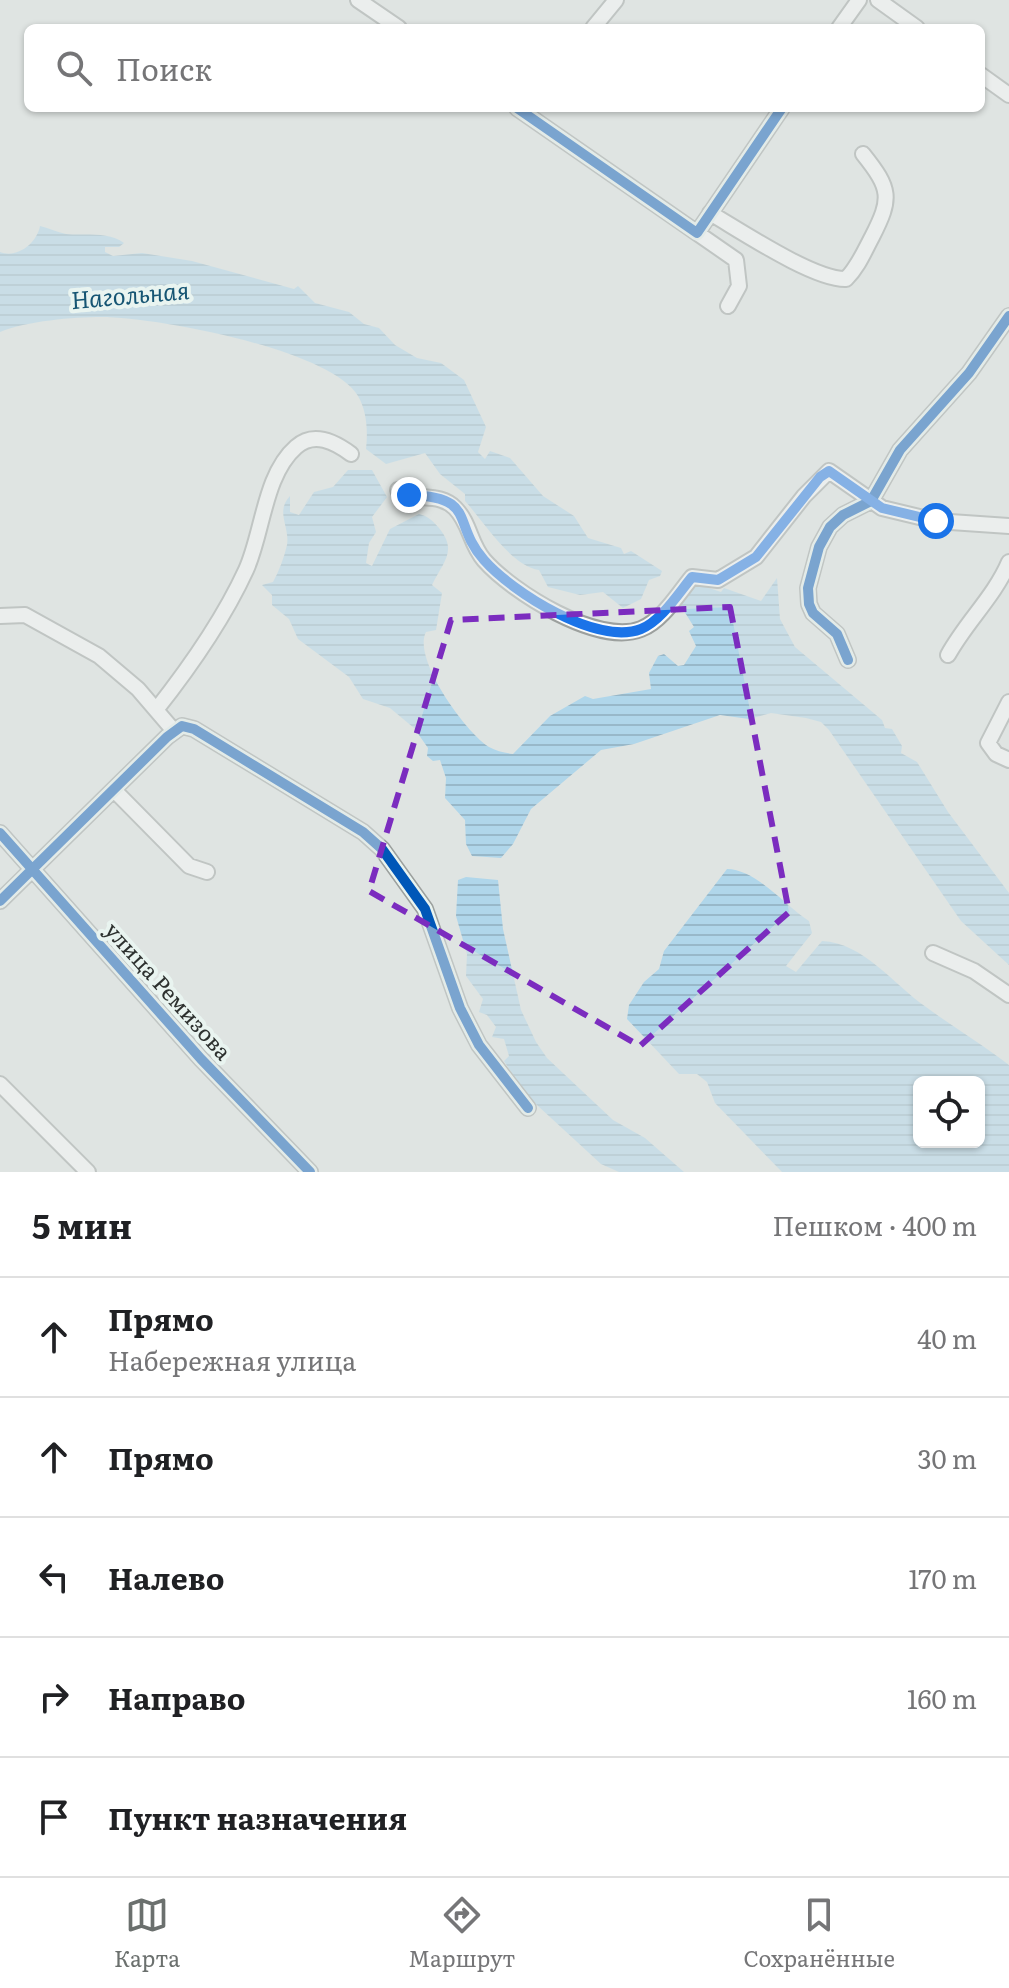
<!DOCTYPE html>
<html lang="ru">
<meta charset="utf-8">
<style>
body{margin:0;font-family:Literata,serif;background:#f2f2f2;color:#202124}
.controls{position:absolute;right:24px;bottom:24px;display:grid;overflow:hidden;border-radius:12px;box-shadow:0 2px 6px #0004}
.controls button{width:72px;height:72px;display:grid;place-items:center;padding:0;border:0;border-bottom:2px solid #e0e0e0;background:#fff;color:#202124;font:40px sans-serif}
.stop{position:absolute;width:24px;height:24px;margin:-18px;border:6px solid #1a73e8;border-radius:50%;background:#fff}
.stop.end{background:#1a73e8;border-color:#fff;box-shadow:0 2px 8px #0008}
.list{margin:0;padding:0;list-style:none}
h2{display:flex;justify-content:space-between;align-items:center;height:104px;margin:0;padding:0 32px;font-size:34px}
h2 small{font-size:26px;font-weight:400;color:#757577}
.list li{display:grid;grid-template-columns:52px 1fr auto;gap:24px;align-items:center;box-sizing:border-box;height:120px;padding:0 32px;border-top:2px solid #e0e0e0}
.list b{display:block;font-size:30px;white-space:nowrap}
.list p{margin:0;font-size:26px;white-space:nowrap;color:#757577}
.list em{font-size:26px;font-style:normal;color:#757577}
.icon{flex:none;width:44px;height:44px;fill:none;stroke:currentColor;stroke-width:2;stroke-linecap:round;stroke-linejoin:round}
.map{position:relative;flex:none;width:1009px;height:1172px;overflow:hidden}
.search{position:absolute;background:#fff;box-shadow:0 2px 6px #0004;left:24px;right:24px;top:24px;height:88px;display:flex;align-items:center;gap:20px;box-sizing:border-box;padding:0 28px;border-radius:12px;color:#757577;font-size:30px}
.sheet{height:704px;background:#fff}
nav{display:flex;justify-content:space-around;align-items:center;box-sizing:border-box;height:112px;border-top:2px solid #e0e0e0;background:#fff;font-size:22px;color:#757577}
nav a{display:grid;justify-items:center;gap:4px}
nav .on{color:#6b706e}
.map>svg:first-child{display:block}
</style>
<div class="map">
<svg width="1009" height="1172" viewBox="0 0 1009 1172">
<defs>
<pattern id="water-rules" width="6" height="5" patternUnits="userSpaceOnUse" patternTransform="scale(2)"><rect width="6" height="5" fill="#b0d6ea"/><path d="M0 2.5h6" fill="none" stroke="#98b8c9"/></pattern>
</defs>
<rect width="100%" height="100%" fill="#dfe4e2"/>
<path fill="url(#water-rules)" fill-rule="evenodd" d="M40,226c8,2 17,6 26,8 17,2 42,-3 58,9l-5,4h-14v5l8,4 29,-3 50,8 102,28 4,-3 17,17 34,9 15,12 15,4 16,17 22,13 24,5 23,17 22,47 -8,25 7,7 5,-8 20,7 33,38 31,20 14,22 33,10 3,6 7,-3 31,20 -2,5 -11,4 -8,19 -18,9 -20,-16 -23,3 -32,-8 -9,-17c-29,-5 -54,-47 -74,-69v-7l-25,-20 -15,-21 -39,11 -20,-15c2,-17 1,-38 -8,-53 -28,-47 -203,-79 -257,-79 -27,0 -75,4 -101,15v-80c17,7 37,-9 40,-26z
M348,470h24l15,27 -15,20 4,15 -7,11 -3,20 6,3 18,-37 29,-15c9,2 14,7 20,14 19,23 4,34 -7,57l10,8 -6,37 -10,2c-14,26 39,100 63,115 7,4 16,6 24,7l37,-38 35,-20 8,3 58,-10 -2,-16 9,-17 6,-2 14,12 6,-1 12,-19 -7,-15 5,-4 -15,-24 15,-20 27,9 3,-4 37,13 16,-23 3,41 15,28 87,73 3,8 7,1 10,17 -1,7 16,9 31,50 61,81v72l-48,-44 -132,-191 -8,-8 -15,-4 -35,-5 -22,6 -29,-4 -86,29 -33,6 -70,59 -18,35 -12,14 -29,-2 -6,-12 -1,-24 -20,-22 1,-20 -6,-18 -7,1 -6,-5 1,-8 -14,-20 -24,-20 -27,-9 -14,-22 -51,-38 -9,-20 -17,-14v-10l-10,-10 11,-3c6,-11 11,-24 14,-37 3,-19 -12,-33 3,-49v16l9,3 15,-23 19,-5z
M727,869c29,0 58,37 82,52l3,12 -26,33 10,6 26,-31c42,2 71,43 104,66 27,20 56,37 83,58v107h-227l-67,-69 -8,-21 -10,-8h-18l-52,-55 2,-14 15,-23 15,-13 5,-18zM979,1082v60h-60v-60z
M466,877l32,3 5,49 18,81 15,32 11,16 66,62 32,18 39,34h-65l-18,-8 -76,-70 -21,-33 5,-5 -5,-17 -12,-2 4,-10 -9,-12 -8,-3 4,-13 -17,-23 1,-22 -11,-38 2,-36z"/>
<g fill="none" stroke-linecap="round" stroke-linejoin="round">
<defs>
<path id="minor" d="M358,0l41,28
M878,0l39,28
M593,28l23,-28
M839,28l20,-28
M981,75l28,20
M517,108l219,152 3,26 -11,20
M710,213c31,18 104,67 136,66 12,-12 18,-27 26,-42 20,-39 19,-48 -9,-83
M697,233l85,-125
M398,490c17,13 40,1 57,18 15,15 15,36 29,52 28,32 114,86 157,69 21,-8 37,-35 51,-52l26,3 38,-23 48,-61 25,-25 53,37 54,13 73,5
M0,616l25,-1 74,41 39,33 36,42
M948,655c18,-33 46,-58 61,-93
M848,660l-11,-26 -24,-21 -4,-9 -1,-16 11,-41 11,-20 13,-12 28,-14 29,-51 69,-77 40,-57
M1009,702l-21,41 8,11 13,6
M156,710c34,-43 67,-90 90,-140 17,-37 18,-95 50,-123 18,-16 39,-5 55,7
M114,790l75,76 18,6
M0,833l201,226 109,113
M0,901l167,-164 15,-11 12,3 169,103 19,17 43,60 35,99 19,37 49,63
M933,953l41,18 35,24
M0,1084l88,88"/>
</defs>
<use href="#minor" stroke="#9ca09e" stroke-width="18"/>
<use href="#minor" stroke="#fafbfb" stroke-width="14"/>
<defs>
<path id="cycleway" d="M517,108l180,125 85,-125
M848,660l-11,-26 -24,-21 -4,-9 -1,-16 11,-41 11,-20 13,-12 28,-14 29,-51 69,-77 40,-57
M0,833l201,226 109,113
M0,901l167,-164 15,-11 12,3 169,103 19,17 43,60 35,99 19,37 49,63"/>
</defs>
<use href="#cycleway" stroke="#e9f4f0" stroke-width="15"/>
<use href="#cycleway" stroke="#0057b8" stroke-width="10"/>
</g>
<g fill="none" stroke-linecap="round" stroke-linejoin="round">
<path stroke="#1a73e8" stroke-width="10" d="M409,495c69,2 42,28 75,65 28,32 113,86 157,69 20,-8 37,-35 51,-52l26,3 38,-23 64,-80 9,-6 53,37 54,13"/>
</g>
<path d="M0 0H1009V1172H0ZM730,607l59,305 -149,134 -271,-155 82,-271z" fill="#dfe4e2" fill-opacity=".55" fill-rule="evenodd"/>
<path fill="none" stroke="#7b2cbf" stroke-width="6" stroke-dasharray="16 10" stroke-linejoin="round" d="M730,607l59,305 -149,134 -271,-155 82,-271z"/>
<g text-anchor="middle" stroke-width="8" stroke-linejoin="round" paint-order="stroke">
<g font-size="22" fill="#2d312f" stroke="#e9f4f0">
<text transform="translate(168 991) rotate(48)" y="8">улица Ремизова</text>
</g>
<g font-size="24" font-style="italic" fill="#165573" stroke="#e9f4f0">
<text transform="translate(130 296) rotate(-5)" y="8">Нагольная</text>
</g>
</g>
</svg>
<div class="controls">
<button><svg class="icon" aria-label="locate" viewBox="0 0 24 24"><circle cx="12" cy="12" r="6"/><path d="M12 2v4M12 18v4M2 12h4M18 12h4"/></svg></button>
</div>
<div class="stop" style="left:936px;top:521px"></div>
<div class="stop end" style="left:409px;top:495px"></div>
<div class="search"><svg class="icon" aria-label="search" viewBox="0 0 24 24"><circle cx="10" cy="10" r="6"/><path d="M15 15l6 6"/></svg>Поиск</div>
</div>
<section class="sheet">
<h2>5 мин<small>Пешком · 400 m</small></h2>
<ul class="list">
<li><svg class="icon" aria-label="ahead" viewBox="0 0 24 24"><path d="M12 20V5M6 11l6-6 6 6"/></svg><div><b>Прямо</b><p>Набережная улица</p></div><em>40 m</em></li>
<li><svg class="icon" aria-label="ahead" viewBox="0 0 24 24"><path d="M12 20V5M6 11l6-6 6 6"/></svg><div><b>Прямо</b></div><em>30 m</em></li>
<li><svg class="icon" aria-label="left" viewBox="0 0 24 24"><path d="M17 20v-9H6M10 6l-5 5 5 5"/></svg><div><b>Налево</b></div><em>170 m</em></li>
<li><svg class="icon" aria-label="right" viewBox="0 0 24 24"><path d="M7 20v-9h11M14 6l5 5-5 5"/></svg><div><b>Направо</b></div><em>160 m</em></li>
<li><svg class="icon" aria-label="arrive" viewBox="0 0 24 24"><path d="M6 21V4h12l-3 4 3 4H6"/></svg><div><b>Пункт назначения</b></div></li>
</ul>
</section>
<nav>
<a class="on"><svg class="icon" aria-label="map" viewBox="0 0 24 24"><path d="M3 6l6-2 6 2 6-2v14l-6 2-6-2-6 2zM9 4v14M15 6v14"/></svg>Карта</a>
<a><svg class="icon" aria-label="directions" viewBox="0 0 24 24"><path d="M12 3l9 9-9 9-9-9zM9 14v-3h6M13 9l2 2-2 2"/></svg>Маршрут</a>
<a><svg class="icon" aria-label="saved" viewBox="0 0 24 24"><path d="M7 4h10v16l-5-4-5 4z"/></svg>Сохранённые</a>
</nav>
